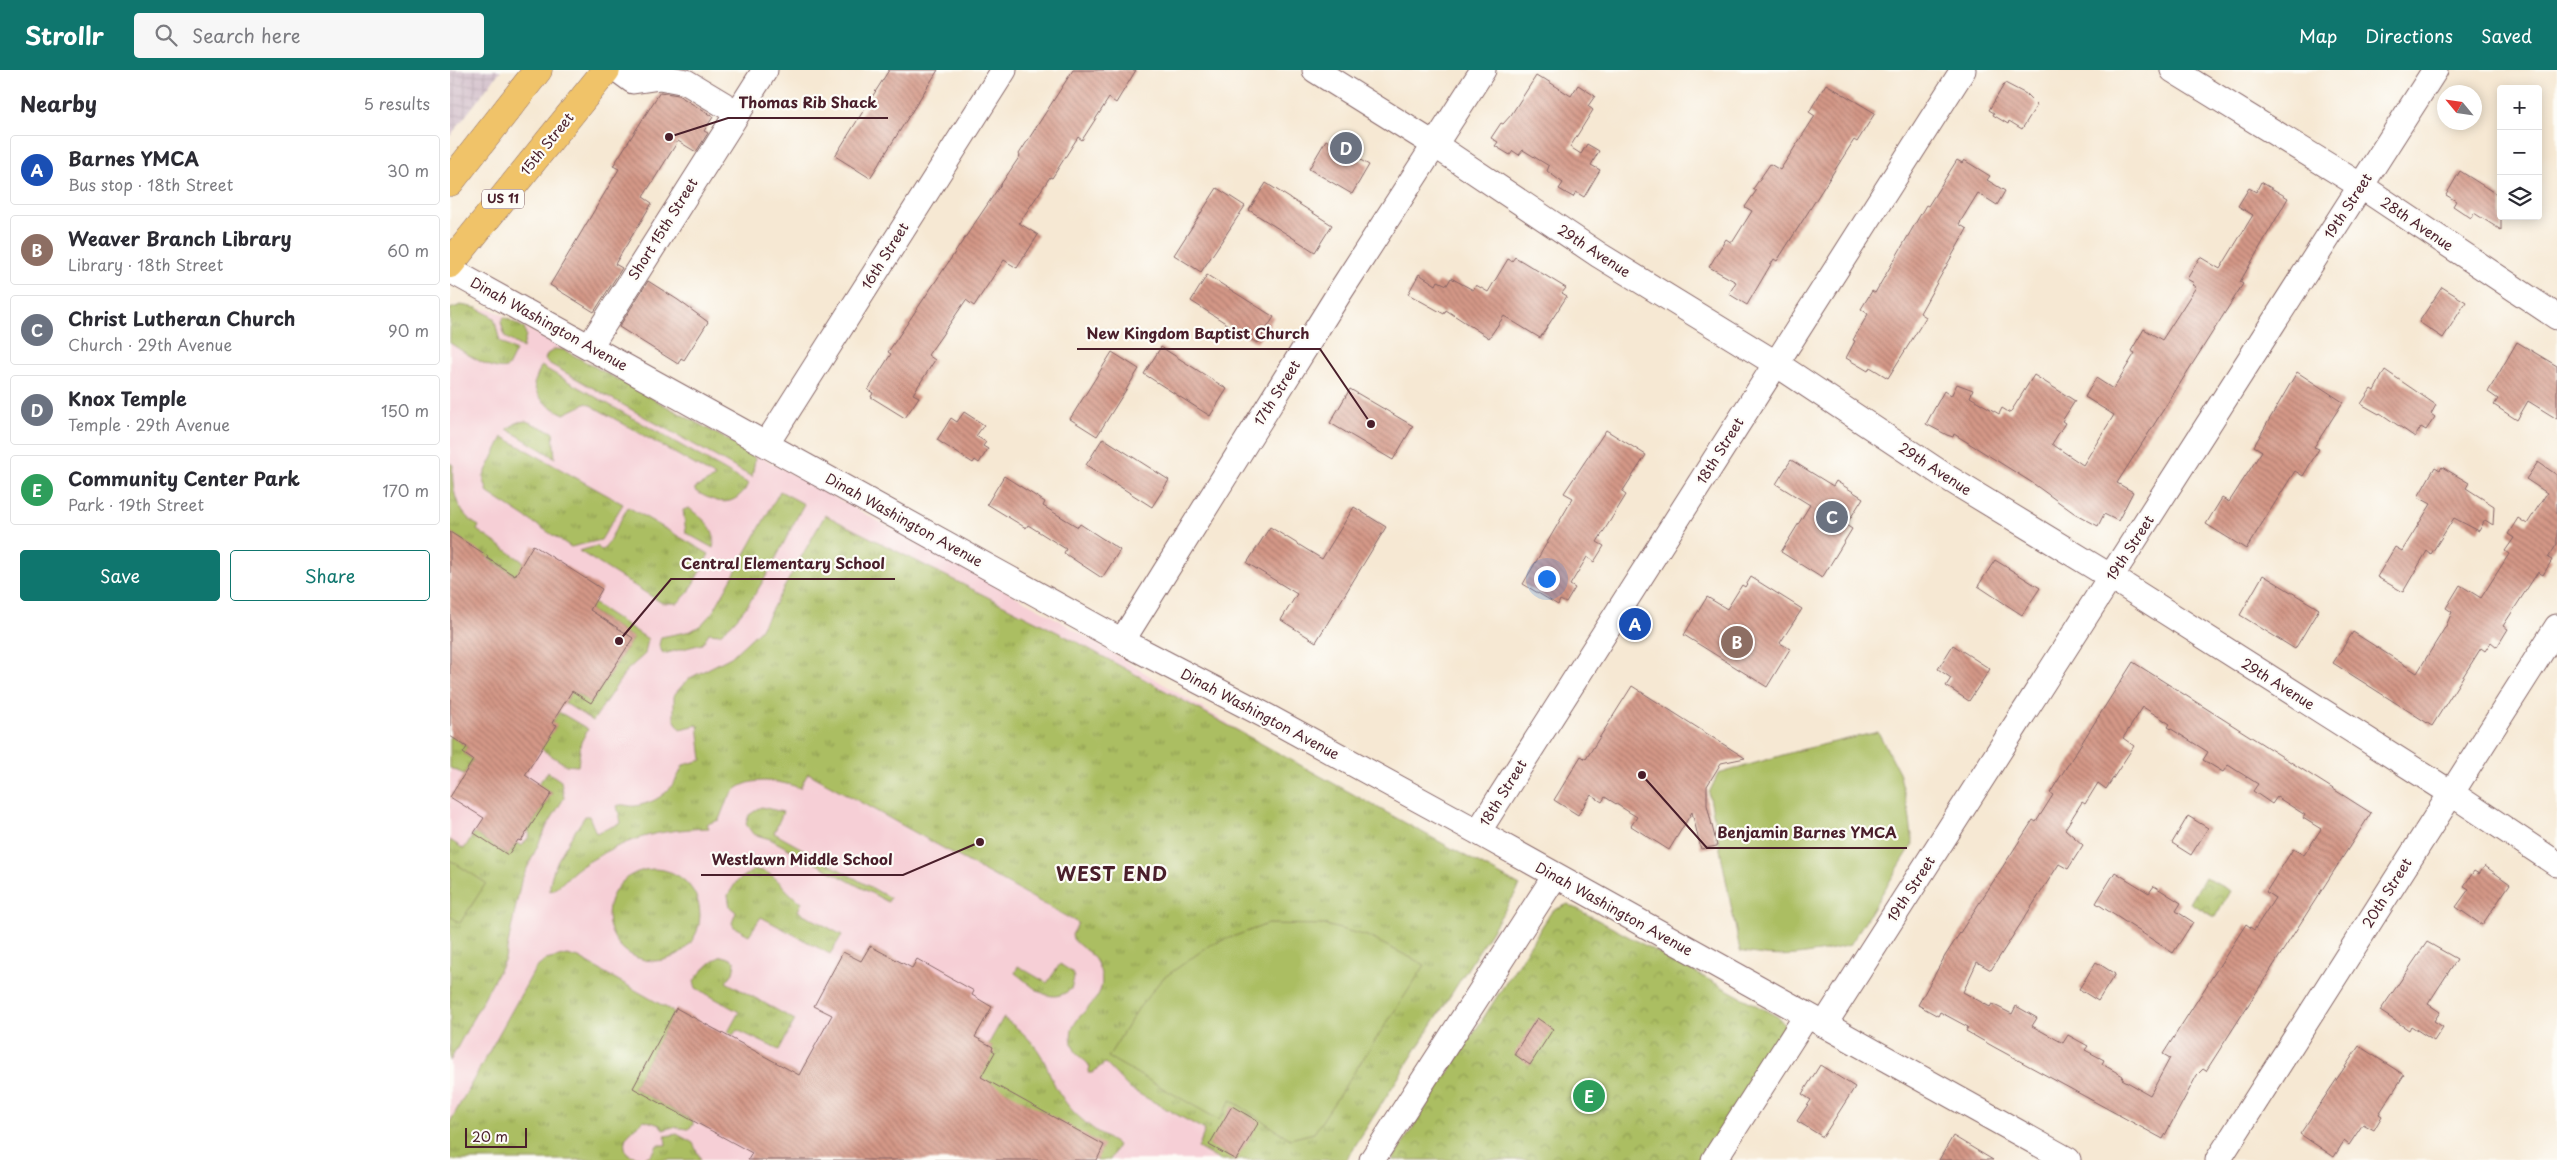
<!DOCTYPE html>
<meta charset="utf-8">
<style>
body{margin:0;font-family:"Playpen Sans",sans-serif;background:#f7f7f7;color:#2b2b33}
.controls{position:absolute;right:15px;top:15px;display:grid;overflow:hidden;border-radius:5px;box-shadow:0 2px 12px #0003}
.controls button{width:45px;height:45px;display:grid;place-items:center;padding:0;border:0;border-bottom:1px solid #e1e1e2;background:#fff;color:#2b2b33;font:25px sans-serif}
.compass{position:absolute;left:1987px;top:15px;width:45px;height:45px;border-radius:50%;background:#fff;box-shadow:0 2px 12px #0003;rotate:299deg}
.scale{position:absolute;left:15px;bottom:12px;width:62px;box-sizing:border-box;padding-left:5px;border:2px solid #4a1f2b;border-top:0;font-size:14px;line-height:18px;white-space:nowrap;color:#4a1f2b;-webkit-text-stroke:4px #fdfcf7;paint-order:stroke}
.you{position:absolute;left:1096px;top:508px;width:18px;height:18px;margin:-12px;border:4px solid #fff;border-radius:50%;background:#1a73e8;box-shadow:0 0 0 8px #1a73e833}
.badge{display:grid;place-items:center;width:32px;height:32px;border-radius:50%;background:#0f766e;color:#fff;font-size:16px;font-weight:700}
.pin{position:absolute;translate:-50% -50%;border:2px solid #fff;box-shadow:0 1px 5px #0006}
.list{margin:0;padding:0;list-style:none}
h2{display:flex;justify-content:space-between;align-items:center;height:65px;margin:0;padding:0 20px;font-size:21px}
h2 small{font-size:16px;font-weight:400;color:#7c7c81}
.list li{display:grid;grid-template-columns:32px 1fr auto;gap:15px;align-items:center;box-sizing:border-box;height:70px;margin:0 10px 10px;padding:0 10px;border:1px solid #e1e1e2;border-radius:5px}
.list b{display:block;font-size:19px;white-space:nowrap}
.list p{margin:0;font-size:16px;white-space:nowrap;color:#7c7c81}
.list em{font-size:16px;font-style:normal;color:#7c7c81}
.actions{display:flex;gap:10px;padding:15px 20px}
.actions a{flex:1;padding:11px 0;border:1px solid #0f766e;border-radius:5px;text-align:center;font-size:18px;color:#0f766e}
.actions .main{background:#0f766e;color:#fff}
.icon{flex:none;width:28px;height:28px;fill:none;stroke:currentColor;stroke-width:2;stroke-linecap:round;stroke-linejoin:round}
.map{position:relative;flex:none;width:2107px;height:1090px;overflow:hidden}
header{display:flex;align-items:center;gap:30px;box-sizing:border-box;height:70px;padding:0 25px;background:#0f766e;color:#fff}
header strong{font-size:24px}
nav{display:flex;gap:28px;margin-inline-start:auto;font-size:18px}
.search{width:350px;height:45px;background:#f7f7f7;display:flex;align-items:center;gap:12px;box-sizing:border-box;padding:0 18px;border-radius:5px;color:#7c7c81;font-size:19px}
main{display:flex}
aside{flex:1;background:#fff}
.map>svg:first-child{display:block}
</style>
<header>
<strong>Strollr</strong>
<div class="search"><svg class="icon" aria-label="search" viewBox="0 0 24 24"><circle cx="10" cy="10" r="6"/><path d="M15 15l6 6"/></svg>Search here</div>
<nav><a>Map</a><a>Directions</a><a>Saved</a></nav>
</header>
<main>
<aside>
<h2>Nearby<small>5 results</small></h2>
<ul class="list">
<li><span class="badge" style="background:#1a4fb4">A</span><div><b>Barnes YMCA</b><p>Bus stop · 18th Street</p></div><em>30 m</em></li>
<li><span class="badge" style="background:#8d6e63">B</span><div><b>Weaver Branch Library</b><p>Library · 18th Street</p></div><em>60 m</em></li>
<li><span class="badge" style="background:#6b7280">C</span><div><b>Christ Lutheran Church</b><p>Church · 29th Avenue</p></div><em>90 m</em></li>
<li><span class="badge" style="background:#6b7280">D</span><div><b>Knox Temple</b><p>Temple · 29th Avenue</p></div><em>150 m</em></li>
<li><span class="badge" style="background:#2e9e5b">E</span><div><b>Community Center Park</b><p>Park · 19th Street</p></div><em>170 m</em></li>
</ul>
<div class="actions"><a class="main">Save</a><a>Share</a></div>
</aside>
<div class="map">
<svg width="2107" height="1090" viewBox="0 0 2107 1090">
<defs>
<pattern id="industrial-grid" width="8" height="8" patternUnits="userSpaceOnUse" patternTransform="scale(1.25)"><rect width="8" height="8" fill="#d1bdc9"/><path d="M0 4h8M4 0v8" fill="none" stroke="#b5a2ad"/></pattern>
<pattern id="grass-tufts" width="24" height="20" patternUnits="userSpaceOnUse" patternTransform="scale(1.25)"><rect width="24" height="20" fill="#abbe62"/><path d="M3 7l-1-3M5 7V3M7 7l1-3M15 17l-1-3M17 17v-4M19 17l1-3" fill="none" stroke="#8d9a51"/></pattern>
<pattern id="park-crowns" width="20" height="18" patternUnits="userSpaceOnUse" patternTransform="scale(1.25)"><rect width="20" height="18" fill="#abbe62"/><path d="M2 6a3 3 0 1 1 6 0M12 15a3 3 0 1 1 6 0" fill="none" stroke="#8d9a51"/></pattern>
<pattern id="building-back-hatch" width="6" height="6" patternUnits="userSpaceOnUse" patternTransform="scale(1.25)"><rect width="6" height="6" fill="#d49887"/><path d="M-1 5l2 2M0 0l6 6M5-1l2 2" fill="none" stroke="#ae7b6f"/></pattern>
</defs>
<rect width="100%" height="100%" fill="#fdfcf7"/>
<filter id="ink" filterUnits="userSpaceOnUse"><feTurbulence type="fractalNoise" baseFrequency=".02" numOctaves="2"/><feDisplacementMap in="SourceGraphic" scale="10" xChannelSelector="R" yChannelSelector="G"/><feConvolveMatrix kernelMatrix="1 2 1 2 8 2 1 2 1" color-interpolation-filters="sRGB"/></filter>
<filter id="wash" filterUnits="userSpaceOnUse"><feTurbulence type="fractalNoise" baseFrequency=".0096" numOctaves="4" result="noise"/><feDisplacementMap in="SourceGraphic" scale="20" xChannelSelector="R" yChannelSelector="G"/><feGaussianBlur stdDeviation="1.12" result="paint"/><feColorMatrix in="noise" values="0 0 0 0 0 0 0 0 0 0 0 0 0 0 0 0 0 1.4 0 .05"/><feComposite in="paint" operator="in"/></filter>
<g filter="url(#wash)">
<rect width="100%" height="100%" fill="#f6e8d3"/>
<path fill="#f6cfd6" d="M7,236l36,4 557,305 454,277 -174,268h-880v-849z"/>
<path fill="url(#industrial-grid)" d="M0,0h51l-51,66z"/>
<path fill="url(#grass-tufts)" stroke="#7a6e46" d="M11,235l16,3 17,10 6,24 16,9 -8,16c-12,8 -47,-17 -58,-24v-34z
M54,247l20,11 2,7 -3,13 -18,-11 -4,-15z
M105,279l9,1 186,102 5,7 -3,18 -202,-113 -5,-4 2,-6z
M91,296l208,118c-16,25 -31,20 -54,7v-3l21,-11 -129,-74 -23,11c-15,-8 -26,-12 -30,-30z
M76,351l27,11 2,26 -48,-29 11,-7z
M53,367l120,67 -22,36 -30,7 -83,-54 -5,-16z
M0,393l3,2c-2,23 3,49 26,61l-2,4 77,53 -20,5 -84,-56z
M330,421l24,13c-22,40 -48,103 -84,130l-11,-1 -7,11 -39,10 -4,-9 2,-8 30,-6 10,-6 12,-13z
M178,437l81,47 -20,38 -11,11h-16l-83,-52 18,-5 4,4 4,-2z
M239,438c14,12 29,19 24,40l-27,-15 -3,-23z
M375,445l248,125 447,246 -174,274h-127l-21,-12 7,-18 -75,-41 -25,-26 -13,10h-4l2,-6c-5,-9 -14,-9 -18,-24 -8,-33 46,-38 25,-80 -6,-12 -17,-15 -24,-24l-1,-4 6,-12 -270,-150 -8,15c-19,-7 -51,-13 -67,4 -7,8 -10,18 -14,28l-12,4 2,4c-54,2 -83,10 -129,39 -10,6 -20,21 -30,24 -2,-23 23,-56 35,-75h4l7,17 25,-10 -4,-17c6,-3 12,1 18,0 26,-4 39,-18 48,-41l19,-5 -4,-35 -18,4 -6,-10v-24l14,-16 43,-22 29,-27z
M143,533l55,36 -3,15 -19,17 -33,50 -28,-18 7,-12 19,12 42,-65 -43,-28z
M109,642l29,17 -7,13 -3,24 -12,-1 -25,-16 15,-23 -4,-3z
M0,666l17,11 -4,6 10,7 -9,14 -14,-6z
M98,702l13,9 3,17 -17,28 -26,55 -16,78 -55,102v-221l14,9 10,-16 34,22 9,-12 5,3 8,-11 -2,-4 24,-38 -14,-9z
M311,737l22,5 -9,21 116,65 -2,4 -118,-63 -17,-5 -7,-10 3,-9z
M158 845a46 46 0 1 1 92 0a46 46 0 1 1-92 0Z
M304,800c24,0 29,23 48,32l-4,9 44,24 -12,19 -69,-37 -12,18 -15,-8 -2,-4 4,-11 -6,-5 -2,-12 9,-14z
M117,885l12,3 95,54 -41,76 60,33v4l-5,4 -15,-2 -10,3 -3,-5 -16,-5c-11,11 -25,16 -17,33 12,7 25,7 30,-8h9l-1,-9 12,-2 16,9 8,17h-251v-38l85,-153 11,-9z
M272,886l10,3 3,3 -2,11 -7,9 69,38 -16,30 -42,-20 -4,5 -5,-3 11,-20 -43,-24 -2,-7c5,-8 19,-22 28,-25z
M610,894l12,8 2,6 -3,11c-22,18 -38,-3 -56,-16l3,-7 29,17z
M553,948c16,10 34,26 42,45 5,10 8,21 15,31 13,22 36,38 58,51l-8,15h-13l-116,-83 11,-27 -4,-5z"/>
<path fill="url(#park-crowns)" stroke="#7a6e46" d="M1755,807l25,14 -15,26 -25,-14z
M1118,834l210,113 6,7 1,8 -81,128h-312l160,-249z"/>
<path fill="#abbe62" stroke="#7a6e46" d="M1428,662l21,40 10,40 4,32 -63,101c-40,10 -70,15 -110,6l-31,-158 9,-19 82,-24z
M0,790l36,23 -26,40 -10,-7z
M818,854l57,1 42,11 58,29 -111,168 -24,6 -59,-39 -12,20 -111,-63 30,-48 24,-30 48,-34z"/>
<g id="blocks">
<path fill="url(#building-back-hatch)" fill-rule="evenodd" d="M439,0h49l-68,108 -35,-22z
M623,0h63l-20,33 -7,-5 -27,42 -4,-3 -26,41 -2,-1 -31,46 19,12 -21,33 -13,-8 -30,46 -8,-6 -26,38 -12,17 7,5 -22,34 6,3 -14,21 -34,-21 2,-4 -5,-3 23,-36 -3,-2 132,-196 -1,-2z
M1086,6l5,3 2,-1 28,18 7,-11 17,11 -7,10 5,4 -23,37 11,7 6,-10 12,7 -8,14 9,5 -16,27 -8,-5 -3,5 -14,-8 4,-6 -16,-12 2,-5 -26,-16 -4,5 -6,-4 -3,4 -15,-9 3,-4 -7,-4 10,-15 2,1 8,-9z
M1555,13l21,11 11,11 -15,24 -13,-8 -1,3 -15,-9 1,-2 -5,-3z
M1376,14l49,29 -18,29 -3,-2 -77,121 -3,-2 -27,46 -18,-11 7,-12 -27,-15 17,-28 6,4 20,-32 -7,-4 11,-16 -3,-2 17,-25 10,6 35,-54 -6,-4z
M210,22l18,3 35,22 -9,14 4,2 -12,19 -18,-11 -35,56 9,6 -37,61 7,4 -28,44 -44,-27 69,-116 -6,-3z
M876,70l43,25 -17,29 -43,-25z
M1507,90l5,3 2,-3 26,16 -3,4 18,11 -8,14 -19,-12 -19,31 8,5 -47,84 6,4 -38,61 -18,-11 -2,4 -22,-13 9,-17 -2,-1 15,-26 -7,-5 11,-18 3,2 51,-88 2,1z
M2010,101l41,26v33l-27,-17 -3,5 -18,-12 3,-5 -10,-6z
M1811,112l27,16 -48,84 3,2 -126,199 16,9 -15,29 -14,-7 -6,12 -24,-13 -43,-31 -77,-48 -1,3 -6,-2 -21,-11 18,-33 7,5 6,-12 16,6 -3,7 29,17 3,-6 8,5 24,-38 41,26 -13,20 3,2 -13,21 31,21 31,-50 -29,-18 11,-19 17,11 22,-36 -4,-2 13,-22 18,11 34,-53 -4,-2 2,-2 -7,-4 13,-22 20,12 33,-54 -15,-9 11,-18 7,4z
M816,113l66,42 -17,27 -66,-42z
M767,118l28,18 -44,66 -27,-17z
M1065,187l51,31 -4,5 5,3 -27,42 -36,-22 -15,22 -43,-28 -2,4 -36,-20 11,-20 17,11 2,-4 9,4 4,-7 22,12 3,-5 12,7 20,-33 4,2z
M757,205l67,42 -17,26 -66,-42z
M198,211l30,19 30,22 -24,38 -3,-2 -3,6 -59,-37z
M1992,217l24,15 -23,36 -24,-16z
M2067,272l40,24v53l-29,-18 -11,19 -23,-15 4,-6 -10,-7z
M711,277l66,42 -17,27 -66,-42z
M662,282l27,17 -42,67 -27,-17z
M1935,300l51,35 -5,9 4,3 -9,13 -5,-3 -6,10 -35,-24 -1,1 -18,-10 10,-15 3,2z
M1847,302l46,30 -29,45 5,2 -16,27 -8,-5 -49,78 -40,-25 16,-26 7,4 33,-51 -8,-5z
M900,319l63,37 -20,34 -63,-37z
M514,342l20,13 -8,11 10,6 -3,4 5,3 -9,14 -4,-3 -2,3 -36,-23 14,-22 6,4z
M1156,360l40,25 -24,37 4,3 -29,47 7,4 -10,16 -7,-5 -17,28 5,3 -9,15 -6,-3 -2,5 -35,-21 50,-86 -9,-5z
M653,368l66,42 -17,27 -66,-42z
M1341,390l42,26 3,-5 27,17 -17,27 6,4 -30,49 -41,-26 29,-47 -34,-21z
M2088,392l19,13v69l-9,14 4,2 -9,15 -5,-3 -35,54 5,3 -11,18 -6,-5 -6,9 -4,-3 -49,78 -99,-63 20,-31 64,41 29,-47 6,-14 -6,-4 14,-23 21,13 28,-44 -4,-3 9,-13 -6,-4 10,-16 9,6 20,-31 -21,-14z
M1985,397l5,3 2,-3 27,16 -3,5 28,18 -1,19 -8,-5 -6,11 -25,-13 -23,36 -4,-3 -24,41 -26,-15 18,-30 7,4 29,-47 -13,-7z
M554,406l41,26 -2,4 35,21 2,-3 40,26 -18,28 -38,-25 2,-4 -38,-24 -2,3 -39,-24z
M904,437l32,20 -70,115 -35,-22 16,-26 -50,-31 23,-36 52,32z
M0,462l38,24 -1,2 28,18 18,-31 69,44 -12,21 43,28 -42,65 -19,-12 -20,32 5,2 -32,50 27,18 -31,48 -3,-1 -10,15 -34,-22 10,-15 -34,-21 23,-37 -10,-7 4,-6 -17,-11z
M1545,490l45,28 -18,27 -44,-29z
M1813,505l56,34 -24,40 -55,-34z
M1301,507l51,32 -22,34 10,6 -23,38 -83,-52 23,-38 20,12 15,-24 3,2z
M1503,575l37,24 -21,32 -23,-15 5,-8 -13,-9z
M1683,592l238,151 -165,258 -3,-2 -6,6 -34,64 -169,-92 -28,-16 2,-4 -28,-15 -2,4 -20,-11 27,-49 88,-136 3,2 17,-27 -3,-2zM1693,637l27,17 -2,3 40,25 -5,8 20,12 5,-7 30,19 -5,7 19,13 5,-7 28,18 -2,3 18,11 -17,26 -11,-6 -27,43 9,6 -21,32 -8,-6 -83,130 7,4 -20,37 -28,-16 1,-3 -21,-12 2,-4 -19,-10 3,-4 -20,-11 -5,8 -31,-17 5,-8 -21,-12 -4,8 -20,-10 -2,3 -27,-15 14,-30 14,8 68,-106 9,5 15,-24 -18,-16 17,-27 3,2 13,-21 8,6 28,-43 -11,-8z
M1182,616l113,72 -24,5 -14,23v19l10,41 -16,3 -9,-37 -23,38 -38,-24 6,-9 -32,-20 -3,5 -11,-7 -13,20 -24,-15 27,-44 5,3z
M1738,746l20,12 -17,27 -19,-12z
M2035,796l25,18 -28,41 -26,-18 13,-18 -5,-3 10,-15 5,3z
M1665,802l34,21 5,-7 27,17 -5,8 17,11 -20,31 -77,-50z
M1977,872l30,17 -29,45 12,8 -6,9 9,6 -9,14 -23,-15 -2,4 -29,-19z
M420,876l42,22 5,-9 57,32 -2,4 20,12 -17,30 18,10 -1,3 3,2 -14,25 123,68 -7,15h-349l4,-7 -119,-65 43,-80 123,67 33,-60 -18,-9 29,-54 18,9z
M1646,892l19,12 -17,27 -19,-12z
M1087,948l16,11 -23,36 -16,-11z
M1909,976l45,29 -25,39 3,2 -8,14 -11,-6 -14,21 -5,-4 -10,16 -34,-23z
M1370,995l35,22 -32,50 -26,-16 14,-21 -9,-6z
M782,1036l27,16 -23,38 -27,-15z
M1503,1066l40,24h-54z"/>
</g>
</g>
<g filter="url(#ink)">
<use href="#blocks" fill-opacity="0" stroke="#866566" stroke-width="1"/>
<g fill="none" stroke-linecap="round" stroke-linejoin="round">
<defs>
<path id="minor" d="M168,0l15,11 27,-4 26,5 50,30
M865,0l120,75 164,110 176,108 173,115 163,99 340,216 106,71
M1723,0l188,116 196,131
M0,200l672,371 146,76 210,115 590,328
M140,276l175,-276
M317,373l237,-373
M672,571l216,-346 145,-225
M1028,762l485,-762
M1374,955l611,-955
M922,1090l183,-284
M1264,1090l93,-145
M1768,1090l339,-533"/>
<path id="major" d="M0,112l88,-112
M0,194l156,-194"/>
</defs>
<use href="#minor" stroke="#866566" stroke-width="27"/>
<use href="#major" stroke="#866566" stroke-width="29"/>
<use href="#minor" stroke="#fff" stroke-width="25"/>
<use href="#major" stroke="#f0c369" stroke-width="28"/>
</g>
</g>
<g text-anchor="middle" stroke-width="4.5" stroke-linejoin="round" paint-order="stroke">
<rect fill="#fdfcf7" stroke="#806168" stroke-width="1" x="32" y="119.5" width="42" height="19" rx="4"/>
<g font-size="12" font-weight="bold" fill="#4a1f2b">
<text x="53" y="133">US 11</text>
</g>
<g font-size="14" fill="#4a1f2b" stroke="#fdfcf7">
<text transform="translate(97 74) rotate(-51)" y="5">15th Street</text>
<text transform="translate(1898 136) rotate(-57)" y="5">19th Street</text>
<text transform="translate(1967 154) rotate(34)" y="5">28th Avenue</text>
<text transform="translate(213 159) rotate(-58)" y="5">Short 15th Street</text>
<text transform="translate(1144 181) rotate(33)" y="5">29th Avenue</text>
<text transform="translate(435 186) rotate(-58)" y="5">16th Street</text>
<text transform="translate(99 254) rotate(29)" y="5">Dinah Washington Avenue</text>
<text transform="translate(827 323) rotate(-58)" y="5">17th Street</text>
<text transform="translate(1270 381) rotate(-58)" y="5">18th Street</text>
<text transform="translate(1485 399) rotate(33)" y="5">29th Avenue</text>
<text transform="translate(454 450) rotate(29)" y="5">Dinah Washington Avenue</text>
<text transform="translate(1680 478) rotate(-57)" y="5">19th Street</text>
<text transform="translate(1828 614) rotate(32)" y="5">29th Avenue</text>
<text transform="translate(810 644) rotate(28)" y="5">Dinah Washington Avenue</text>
<text transform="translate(1053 723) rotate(-58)" y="5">18th Street</text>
<text transform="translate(1461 819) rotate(-57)" y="5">19th Street</text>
<text transform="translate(1937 823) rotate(-58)" y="5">20th Street</text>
<text transform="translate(1164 839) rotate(29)" y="5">Dinah Washington Avenue</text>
</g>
<g font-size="19" font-weight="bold" letter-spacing="1" fill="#4a1f2b" stroke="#fdfcf7">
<text x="662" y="811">WEST END</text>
</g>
</g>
<path fill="none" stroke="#4a1f2b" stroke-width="2" d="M219 67L278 48H438M921 354L870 279H627M169 571L221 509H445M1192 705L1257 778H1457M530 772L453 805H251"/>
<g fill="#4a1f2b" stroke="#fdfcf7" stroke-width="2">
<circle cx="219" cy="67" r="5"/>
<circle cx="921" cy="354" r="5"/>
<circle cx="169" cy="571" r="5"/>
<circle cx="1192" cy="705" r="5"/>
<circle cx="530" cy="772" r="5"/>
</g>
<g font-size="15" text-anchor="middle" font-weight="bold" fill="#4a1f2b" stroke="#fdfcf7" stroke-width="4.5" stroke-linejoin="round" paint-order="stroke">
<text x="358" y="38">Thomas Rib Shack</text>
<text x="748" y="269">New Kingdom Baptist Church</text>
<text x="333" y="499">Central Elementary School</text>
<text x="1357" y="768">Benjamin Barnes YMCA</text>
<text x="352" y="795">Westlawn Middle School</text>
</g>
</svg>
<div class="controls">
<button>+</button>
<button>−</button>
<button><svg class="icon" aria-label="layers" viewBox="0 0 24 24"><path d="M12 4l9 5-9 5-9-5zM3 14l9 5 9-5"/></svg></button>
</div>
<svg class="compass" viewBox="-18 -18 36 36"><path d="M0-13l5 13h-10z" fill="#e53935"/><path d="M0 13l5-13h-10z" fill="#7c7c81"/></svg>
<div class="scale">20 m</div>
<div class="you"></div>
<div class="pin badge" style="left:1185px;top:554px;background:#1a4fb4">A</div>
<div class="pin badge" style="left:1287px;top:572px;background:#8d6e63">B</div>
<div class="pin badge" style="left:1382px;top:447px;background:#6b7280">C</div>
<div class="pin badge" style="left:896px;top:78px;background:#6b7280">D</div>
<div class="pin badge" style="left:1139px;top:1026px;background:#2e9e5b">E</div>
</div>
</main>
